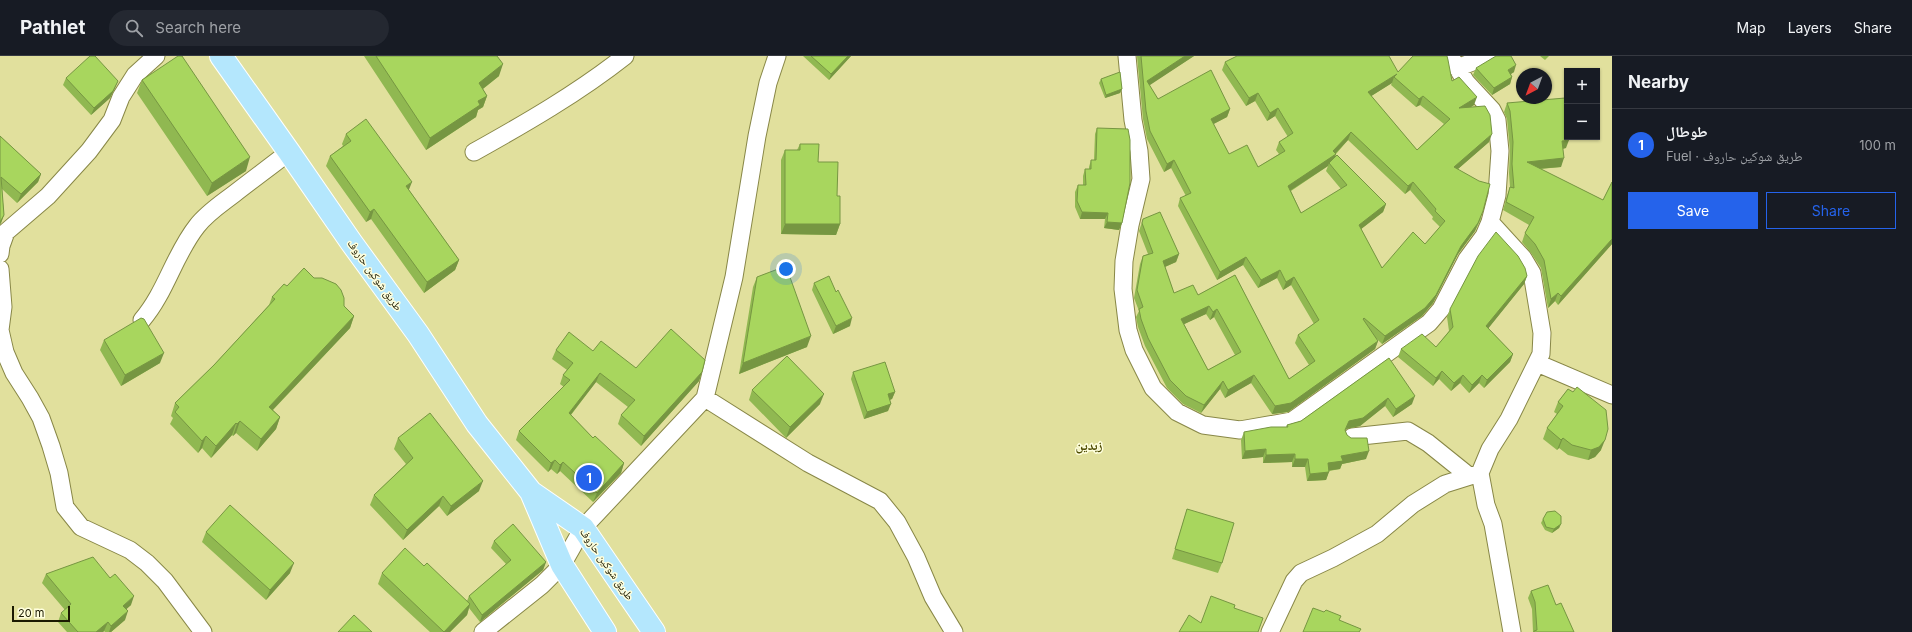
<!DOCTYPE html>
<meta charset="utf-8">
<style>
body{margin:0;font-family:Inter,"Noto Naskh Arabic",sans-serif;background:#242831;color:#f1f3f6}
.controls{position:absolute;right:12px;top:12px;display:grid;overflow:hidden;border-radius:0px;box-shadow:0 1px 3px #0004}
.controls button{width:36px;height:36px;display:grid;place-items:center;padding:0;border:0;border-bottom:1px solid #363941;background:#171b24;color:#f1f3f6;font:20px sans-serif}
.compass{position:absolute;left:1516px;top:12px;width:36px;height:36px;border-radius:50%;background:#171b24;box-shadow:0 1px 3px #0004;rotate:221deg}
.scale{position:absolute;left:12px;bottom:10px;width:58px;box-sizing:border-box;padding-left:4px;border:2px solid #1b1a01;border-top:0;font-size:11px;line-height:14px;white-space:nowrap;color:#1b1a01;-webkit-text-stroke:3px #ffffde;paint-order:stroke}
.you{position:absolute;left:786px;top:213px;width:14px;height:14px;margin:-10px;border:3px solid #fff;border-radius:50%;background:#1a73e8;box-shadow:0 0 0 6px #1a73e833}
.badge{display:grid;place-items:center;width:26px;height:26px;border-radius:50%;background:#2563eb;color:#fff;font-size:13px;font-weight:700}
.pin{position:absolute;translate:-50% -50%;border:2px solid #fff;box-shadow:0 1px 4px #0006}
.list{margin:0;padding:0;list-style:none}
h2{display:flex;justify-content:space-between;align-items:center;height:52px;margin:0;padding:0 16px;font-size:17px}
h2 small{font-size:13px;font-weight:400;color:#9ea1a6}
.list li{display:grid;grid-template-columns:26px 1fr auto;gap:12px;align-items:center;box-sizing:border-box;height:72px;padding:0 16px;border-top:1px solid #363941}
.list b{display:block;font-size:15px;white-space:nowrap}
.list p{margin:0;font-size:13px;white-space:nowrap;color:#9ea1a6}
.list em{font-size:13px;font-style:normal;color:#9ea1a6}
.actions{display:flex;gap:8px;padding:12px 16px}
.actions a{flex:1;padding:9px 0;border:1px solid #2563eb;border-radius:0px;text-align:center;font-size:14px;color:#2563eb}
.actions .main{background:#2563eb;color:#fff}
.icon{flex:none;width:22px;height:22px;fill:none;stroke:currentColor;stroke-width:2;stroke-linecap:round;stroke-linejoin:round}
.map{position:relative;flex:none;width:1612px;height:576px;overflow:hidden}
header{display:flex;align-items:center;gap:24px;box-sizing:border-box;height:56px;padding:0 20px;background:#171b24;border-bottom:1px solid #363941}
header strong{font-size:19px}
nav{display:flex;gap:22px;margin-inline-start:auto;font-size:14px}
.search{width:280px;height:36px;background:#242831;display:flex;align-items:center;gap:10px;box-sizing:border-box;padding:0 14px;border-radius:22px;color:#9ea1a6;font-size:15px}
main{display:flex}
aside{flex:1;background:#171b24}
.map>svg:first-child{display:block}
</style>
<header>
<strong>Pathlet</strong>
<div class="search"><svg class="icon" aria-label="search" viewBox="0 0 24 24"><circle cx="10" cy="10" r="6"/><path d="M15 15l6 6"/></svg>Search here</div>
<nav><a>Map</a><a>Layers</a><a>Share</a></nav>
</header>
<main>
<div class="map">
<svg width="1612" height="576" viewBox="0 0 1612 576">
<rect width="100%" height="100%" fill="#e1e09d"/>
<g fill="none" stroke-linecap="round" stroke-linejoin="round">
<defs>
<path id="street" d="M1127,0l6,64 6,31 2,28 -11,46 -6,36 -1,28 5,41 6,20 19,38 24,24 26,13 37,5 52,-9 137,-98 12,-14 26,-50 17,-23 6,-14 7,-27 3,-44 -3,-31 -5,-10 -26,-28 -16,-26
M1457,12l31,-12
M474,96c52,-29 104,-59 151,-96
M0,198l1,-8 5,-14 42,-36 41,-45 23,-31 9,-23 14,-22 21,-19
M0,213l3,38 -3,23 5,22 9,21 16,25 11,20 10,28 8,27 6,34 16,20 49,23 17,13 18,18 38,51
M142,264c24,-28 32,-65 55,-94 10,-13 24,-22 37,-32 18,-14 37,-28 55,-42
M1537,307l75,32
M705,342l103,65 72,38 17,21 19,35 17,40 21,35
M1352,381l56,-6 20,12 41,33
M1480,417l10,-24 19,-30 32,-65 1,-21 -10,-60 -9,-15 -33,-36
M483,576l59,-47 20,-20 21,-37 122,-130 29,-121 23,-141 11,-53 9,-27
M1270,576l24,-51 7,-8 32,-15 44,-24 36,-30 32,-20 35,-11 6,32 7,19 19,108"/>
<path id="primary" d="M221,0l68,96 62,90 67,92 59,90 54,68 31,73 43,67
M531,436l52,36 71,104"/>
</defs>
<use href="#street" stroke="#888747" stroke-width="19"/>
<use href="#primary" stroke="#fff" stroke-width="24"/>
<use href="#street" stroke="#fff" stroke-width="17"/>
<use href="#primary" stroke="#b4e7fd" stroke-width="22"/>
</g>
<path fill="#90b851" fill-rule="evenodd" d="M364,0h133l2,20 -16,13 4,7 -4,11 -5,3 -2,7 -50,33z
M803,0h48l-22,24z
M1137,0h57l-45,29 9,14 72,10 -3,8 -14,7 16,30 29,13 21,-13 -3,-4 3,-8 9,-5 -13,-21 -8,5 -12,-20 -9,5 -24,-36 3,-8 173,10 54,9 22,24 -3,2 18,35 -31,27 23,50 -6,12 -17,23 -25,49 -11,13 -40,28 -6,-6 2,3 -3,8 -87,63 -16,2 -21,-31 -26,15 -5,-9 -19,24 -18,-9 -16,-16 -22,-42 -7,-19 -2,-10 3,-6 -5,-13 6,-34 3,-8 5,-2 -9,-23 4,-12 36,35 -3,8 -11,5 9,26 24,2 37,-20 54,104 20,-14 -14,-22 3,-8 16,-11 -23,-39 -8,5 -6,-12 -19,10 -15,-23 -26,15 -39,-74 2,-8 6,-2 -15,-28 -7,4 -17,-33 -4,-20zM1392,27l-1,2 25,22 4,-2 24,19 -27,26 -46,-54zM1348,84l57,54 5,-4 23,27 -1,2 8,8 -15,17 -43,24 -21,-39 22,-17 3,-8 -51,-47 1,-3zM1328,110l-2,5 15,18 -40,24 -10,-22zM1206,258l4,6 4,-3 21,38 -27,15 -24,-46z
M1540,0h9l-4,4z
M1476,12l38,4 -3,2 1,3 -2,7 -18,11 -19,-20z
M66,22l49,10 -5,10 -19,17 -28,-30z
M1101,23l21,10 -2,4 -15,5 -6,-15z
M142,24l104,91 -39,25 -70,-103z
M1507,47l59,45 -3,1 -2,18 -21,2 63,31 9,-18v62l-54,61 -3,-4 -7,7 -7,-40 -10,-15 -9,-11 3,-9 4,-8 -26,-15 4,-14 3,-9 -1,-14 1,-23 -3,-31 -3,-7z
M1097,72l25,95 -3,7 -15,-2 1,-9h-25l-5,-12v-15l3,-7h5v-9l2,-7h4v-2l2,-7h3l1,-26z
M346,78l63,56 50,70 -4,10 -31,23 -53,-74 -5,3 -40,-56 4,-10 13,-10 -1,-2z
M0,80l41,38 -3,8 -21,21 -15,-14 2,26 -3,8z
M800,88l18,18 19,34 3,28 -4,11 -55,-1v-74l4,-10h12z
M1527,220l-3,8 -36,44 25,26 -3,8 -26,26 -5,-5 -10,10 -9,-10 -9,8 -12,-12 -6,7 -35,-29 3,-8 35,-2 13,-16 -2,-14 3,-8z
M757,221l50,70 -68,27 14,-87z
M814,227l36,43 -17,8 -21,-44z
M287,230l57,20 10,10 -4,12 -77,82 7,7 -4,12 -19,22 -21,-18 -3,3 -1,-1 -21,23 -9,-10 -4,5 -28,-29 3,-6 -2,-2 4,-13 39,-38 55,-60 3,-8z
M104,284l56,23 -39,23 -21,-36z
M556,294l37,1 43,17 66,4 -3,9 -58,65 -23,-22 3,-9 7,-8 -32,-25 -25,33 22,23 31,25 -3,10 -28,29 -33,-31 -3,3 -6,-5 -3,3 -32,-32 3,-9 45,-44 -4,-3 3,-9 4,-5 -15,-11z
M1389,302l23,46 -19,13 -8,-11 -25,20 -14,3 -1,2 2,4 19,24 -24,5 -2,5 -11,2 -3,9 -19,1 -2,-14h-13v-5l-29,1v-6l-21,2 -1,-19 3,-8 42,-5 1,-2 14,-4z
M853,316l42,20 -3,7 -2,1 -2,11 -24,8 -13,-40z
M1568,333l33,61 -6,7 -7,3 -20,-5 -9,-7 -2,2 -14,-11 4,-11 10,-14 -3,-2 4,-10z
M752,334l68,14 -34,34 -37,-38z
M398,382l81,53 -32,25 -8,-10 -36,34 -33,-35 4,-10 32,-31 -12,-15z
M1187,453l35,54 -4,10 -46,-14z
M1543,463l18,5 -2,4 -7,5 -7,-3 -4,-7z
M206,476l84,41 -24,27 -64,-58z
M494,485l52,21 -3,8 -63,52 -11,-14 -2,7 -17,17h-20l-52,-48 4,-11 42,-7 43,35 2,-5 37,-32 -15,-16z
M46,518l85,31 -5,4 -1,11 -14,12h-6l-1,-1 -1,1h-36l-9,-10 3,-9 4,-3 -23,-27z
M1531,535l25,14 18,27h-41l-1,-23 -4,-11z"/>
<path fill="#769642" d="M848,0h3l-22,24 2,-6z
M1185,0h9l-50,33 3,-8z
M503,8l-4,12 -24,19 4,-12z
M1516,9l-2,7 -8,5 2,-7z
M1397,18l-3,3 -2,6 -27,17 3,-8z
M1512,21l-2,7 -18,11 2,-7z
M118,25l-3,7 -5,10 -19,17 3,-7z
M1122,33l-2,4 -15,5 1,-3z
M1258,37l-3,8 -9,5 3,-8z
M487,40l-4,11 -5,3 -2,7 -50,33 4,-12 48,-37z
M1423,40l-3,9 -4,2 3,-8z
M1477,41l-3,8 -18,11 3,-8z
M1278,52l-3,8 -8,5 3,-8z
M1230,53l-3,8 -19,10 3,-8z
M1351,76l-3,8 -16,17 4,-3 -3,8 -4,1 -1,3 -43,28 3,-8 45,-35z
M1492,78l-3,8 -38,33 3,-8z
M1569,84l-3,8 -7,1 3,-8z
M250,101l-4,14 -39,25 5,-13z
M1564,102l-3,9 -37,3 3,-8z
M1174,104l-3,8 -7,4 3,-8z
M41,118l-3,8 -21,21 4,-9z
M412,126l-4,10 -2,-6z
M1413,126l-3,8 -5,4 3,-8z
M1386,148l-3,8 -27,21 3,-8z
M374,153l-3,10 -5,3 4,-10z
M1483,155l-8,20 -17,23 -25,49 -11,13 -40,28 3,-8 76,-90z
M1082,156l26,1 -3,6h-25z
M4,159l-3,8 -1,2v-3z
M1107,166l15,1 -3,7 -15,-2z
M785,168h55l-4,11 -55,-1z
M1612,183v5l-54,61 3,-9z
M1179,198l-3,8 -16,7 3,-8z
M1246,201l-3,8 -26,15 3,-8z
M459,204l-4,10 -31,23 3,-11z
M1280,214l-3,8 -19,10 3,-8z
M1527,220l-3,8 -41,51 3,-9z
M1294,221l-3,8 -8,5 3,-8z
M1558,237l-3,8 -7,7 3,-9z
M1209,250l-3,8 -28,13 3,-8z
M1217,253l-3,8 -4,3 3,-8z
M354,260l-4,12 -86,91 5,-12z
M852,262l-2,8 -17,8 3,-8z
M811,280l-4,11 -68,27 4,-11z
M1378,285l-3,8 -87,63 -16,2 3,-8z
M164,297l-4,10 -39,23 4,-11z
M1513,298l-3,8 -26,26 3,-8z
M1442,315l-3,8 -6,7 3,-8z
M702,316l-3,9 -58,65 3,-10z
M600,317l-4,9 -31,40 4,-9z
M1254,319l-3,8 -26,15 3,-8z
M1463,319l-3,8 -9,8 3,-8z
M1482,319l-3,8 -10,10 3,-8z
M1223,325l-3,8 -19,24 3,-8z
M895,336l-3,7 -7,2 3,-7z
M824,338l-4,10 -34,34 4,-11z
M1415,340l-3,8 -19,13 3,-8z
M1388,342l-3,8 -25,20 -14,3 -4,9 7,-17z
M891,348l-3,7 -24,8 3,-7z
M280,361l-4,12 -19,22 4,-12z
M240,365l-4,12 -3,3 4,-12z
M236,367l-4,12 -21,23 5,-12z
M206,380l-4,12 -4,5 4,-12z
M1563,382l-4,10 -2,2 4,-10z
M1605,384l-4,10 -6,7 -7,3 3,-10z
M1266,393l-3,8 -21,2 3,-8z
M1369,395l-3,8 -24,5 -2,5 -15,2 3,-8 13,-7z
M1295,398l-3,8 -29,1 3,-8z
M1295,403h13l-3,8h-13z
M555,404l-4,9 -3,3 3,-9z
M563,406l-3,9 -3,3 3,-9z
M624,407l-3,10 -28,29 4,-9z
M1329,416l-3,8 -19,1 3,-7z
M483,425l-4,10 -32,25 4,-10z
M443,440l-4,10 -36,34 4,-10z
M1561,468l-2,4 -7,5 2,-4z
M546,506l-3,8 -63,52 2,-7z
M294,507l-4,10 -24,27 4,-10z
M134,540l-3,9 -11,10 3,-9z
M470,548l-3,11 -17,17h-6z
M128,555l-3,9 -14,12h-2l2,-6z
M108,566l-4,9 -1,1h-7z"/>
<path fill="#a8d65e" stroke="#769642" fill-rule="evenodd" d="M90,0h5l23,25 -5,10 -19,17 -28,-30z
M178,0h4l68,101 -38,26 -70,-103z
M376,0h121l6,8 -24,19 8,13 -9,5 2,4 -50,33z
M811,0h37l-17,18z
M1141,0h44l-38,25 11,18 53,-29 19,39 -19,10 18,35 18,-9 11,22 27,-16 -6,-9 14,-9 -15,-25 -8,5 -12,-20 -9,5 -24,-36 12,-6h152l9,16 15,-16h34l1,4 4,21 7,-4 18,20 -18,11 26,-2 5,9 2,19 -38,33 25,14 11,3 -7,27 -5,12 -17,23 -25,49 -11,13 -40,28 -21,-18 -1,1 15,22 -87,62 -16,3 -21,-31 -26,15 -5,-9 -19,24 -18,-9 -16,-16 -22,-42 -7,-19 -2,-10 4,-2 -6,-17 6,-34 10,-3 -11,-30 1,-4 17,-7 19,42 -16,7 11,32 19,-8 5,10 37,-20 54,104 26,-18 -17,-26 21,-15 -25,-43 -8,5 -6,-12 -19,10 -15,-23 -26,15 -40,-74 11,-5 -17,-33 -7,4 -17,-33 -4,-20zM1397,18l-3,3 25,22 4,-3 27,23 -33,31 -49,-58zM1351,76l57,54 5,-4 23,27 -1,2 10,10 -20,23 -12,-12 -31,36 -23,-43 27,-21 -49,-49 -8,8 18,22 -46,28 -13,-27 48,-32 -3,-3zM1209,250l4,6 4,-3 24,43 -33,18 -27,-51z
M1496,0h15l5,9 -8,5 4,7 -18,11 -18,-20z
M1120,16l2,17 -16,6 -5,-16z
M1565,42l2,20v19h2v3l-7,1 2,17 -37,4 76,38 9,-18v57l-51,57 -3,-3 -7,6 -7,-39 -9,-16 -10,-11 9,-16 -28,-15 4,-15 4,1 -2,-24 1,-22 -3,-31 -3,-8z
M366,63l46,63 -6,4 53,74 -32,22 -53,-73 -4,3 -40,-56 21,-15 -5,-7z
M1097,72l31,1 2,11v43l-8,40 -15,-1 1,-9 -26,-1 -5,-11 1,-16h8l-1,-16h6v-9h5z
M0,80l41,38 -20,20 -20,-17 3,38 -4,7z
M800,88h19l-1,18h20l-1,34h3v28h-55v-74h15z
M1496,176l22,24 7,12 2,8 -41,50 27,28 -26,26 -5,-5 -10,10 -9,-10 -9,8 -12,-12 -6,7 -35,-29 21,-15 14,13 17,-20 -3,-18 28,-53z
M786,210l25,70 -68,27 14,-86z
M304,212l10,10h8l14,6 5,6 3,8v8l10,10 -85,91 11,10 -19,22 -21,-18 -3,3 -1,-1 -20,23 -10,-10 -4,5 -27,-29 4,-5 -4,-4 39,-38 61,-66 -3,-2 12,-13 3,2z
M829,220l7,16 2,-2 14,28 -16,8 -22,-43z
M141,262l3,1 20,34 -39,22 -21,-35z
M671,273l34,31 -3,12 -58,64 -23,-21 14,-15 -35,-27 -31,40 24,25 2,-2 29,27 -27,30 -34,-31 -3,3 -5,-5 -4,3 -32,-32 51,-51 -7,-5 10,-12 -17,-13 13,-18 24,19 8,-10 35,27z
M787,300l37,38 -34,33 -38,-37z
M1389,302l26,38 -19,13 -8,-11 -25,20 -14,3 -4,9 2,5 4,3h16l2,13 -28,5 2,5 -15,2 1,9 -19,2 -2,-15h-13v-5l-29,1v-6l-21,2 -1,-19 27,-5h17l-1,-2 14,-4z
M885,306l10,30 -7,2 3,10 -24,8 -14,-40z
M1577,331l29,23 2,19 -3,11 -6,7 -8,3 -19,-5 -9,-7 -2,2 -14,-12 16,-22 -5,-4 10,-13 5,3z
M430,357l53,68 -32,25 -8,-10 -36,34 -33,-35 39,-37 -15,-20z
M230,449l64,58 -24,27 -64,-58z
M1187,453l47,14 -12,40 -47,-14z
M1555,455l6,5v8l-7,5 -8,-2 -3,-8 4,-7z
M513,468l33,38 -64,53 -13,-19 42,-36 -17,-19z
M405,492l19,18 3,-3 43,41 -26,28 -62,-59z
M93,501l17,21 5,-4 19,22 -11,10 5,5 -17,15 -3,-4 -12,10h-18l-17,-19 10,-9 -25,-30z
M1548,529l8,20 5,-2 13,29h-40v-1l3,-1 -2,-28 -4,-11z
M1211,540l24,9 -1,3 29,10 -5,14h-79l10,-17 12,8z
M1313,552l11,4 2,-2 15,6 -2,4 22,9 -2,3h-56z
M354,559l18,17h-34z"/>
<g text-anchor="middle" stroke-width="3" stroke-linejoin="round" paint-order="stroke">
<g font-size="11" fill="#1b1a01" stroke="#ffffde">
<text transform="translate(375 219) rotate(54)" y="4">طريق شوكين حاروف</text>
<text transform="translate(607 508) rotate(55)" y="4">طريق شوكين حاروف</text>
</g>
<g font-size="13" font-weight="bold" fill="#4d4a00" stroke="#ffffde">
<text x="1089" y="394">زبدين</text>
</g>
</g>
</svg>
<div class="controls">
<button>+</button>
<button>−</button>
</div>
<svg class="compass" viewBox="-18 -18 36 36"><path d="M0-13l5 13h-10z" fill="#e53935"/><path d="M0 13l5-13h-10z" fill="#9ea1a6"/></svg>
<div class="scale">20 m</div>
<div class="you"></div>
<div class="pin badge" style="left:589px;top:422px">1</div>
</div>
<aside>
<h2>Nearby<small></small></h2>
<ul class="list">
<li><span class="badge">1</span><div><b>طوطال</b><p>Fuel · طريق شوكين حاروف</p></div><em>100 m</em></li>
</ul>
<div class="actions"><a class="main">Save</a><a>Share</a></div>
</aside>
</main>
